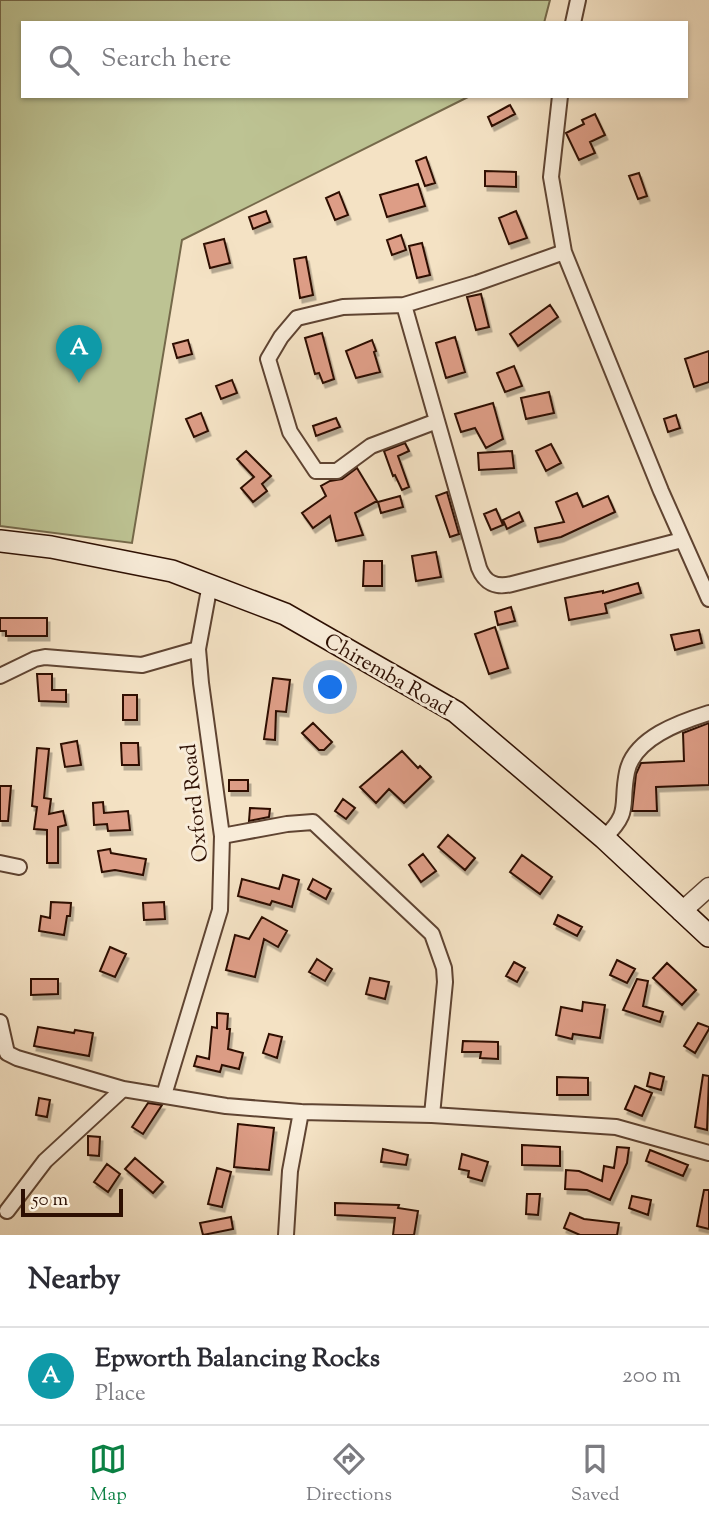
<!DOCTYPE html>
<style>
body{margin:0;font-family:"Sorts Mill Goudy",serif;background:#f2f2f3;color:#2b2b33}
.scale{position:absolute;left:21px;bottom:18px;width:102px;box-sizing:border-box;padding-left:7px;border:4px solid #2d0f02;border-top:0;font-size:19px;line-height:24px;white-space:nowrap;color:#2d0f02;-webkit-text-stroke:5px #f8ecd9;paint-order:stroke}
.you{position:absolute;left:331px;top:688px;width:24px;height:24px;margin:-18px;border:5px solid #fff;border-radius:50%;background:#1a73e8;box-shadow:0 0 0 10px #1a73e833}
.badge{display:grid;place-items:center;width:46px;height:46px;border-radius:50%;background:#0b8043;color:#fff;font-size:23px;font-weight:700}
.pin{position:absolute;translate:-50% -58px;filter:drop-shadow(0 2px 4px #0008)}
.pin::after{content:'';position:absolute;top:37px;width:24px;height:21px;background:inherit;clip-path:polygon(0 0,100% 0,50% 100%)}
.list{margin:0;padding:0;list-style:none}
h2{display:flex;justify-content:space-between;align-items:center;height:91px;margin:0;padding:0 28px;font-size:30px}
h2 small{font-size:23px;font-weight:400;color:#7c7c81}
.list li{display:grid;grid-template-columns:46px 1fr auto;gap:21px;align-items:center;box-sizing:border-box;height:98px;padding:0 28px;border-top:2px solid #e1e1e2}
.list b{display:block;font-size:26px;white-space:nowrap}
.list p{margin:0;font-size:23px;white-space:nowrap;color:#7c7c81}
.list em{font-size:23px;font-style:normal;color:#7c7c81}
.icon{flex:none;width:38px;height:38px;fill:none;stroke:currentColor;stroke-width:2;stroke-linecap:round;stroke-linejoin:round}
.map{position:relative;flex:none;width:709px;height:1235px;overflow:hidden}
.search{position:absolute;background:#fff;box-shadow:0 2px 5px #0004;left:21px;right:21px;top:21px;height:77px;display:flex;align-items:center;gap:18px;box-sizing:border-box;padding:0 24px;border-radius:0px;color:#7c7c81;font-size:26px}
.sheet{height:189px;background:#fff}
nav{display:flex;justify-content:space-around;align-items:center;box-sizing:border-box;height:98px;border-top:2px solid #e1e1e2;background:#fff;font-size:19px;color:#7c7c81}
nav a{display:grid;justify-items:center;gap:4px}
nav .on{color:#0b8043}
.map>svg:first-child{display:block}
</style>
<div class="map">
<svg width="709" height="1235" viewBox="0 0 709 1235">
<defs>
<filter id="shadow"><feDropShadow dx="2.5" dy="4.5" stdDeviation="0" flood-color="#0004"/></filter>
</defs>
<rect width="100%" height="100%" fill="#f4e2c4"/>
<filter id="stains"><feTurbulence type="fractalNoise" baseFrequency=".00286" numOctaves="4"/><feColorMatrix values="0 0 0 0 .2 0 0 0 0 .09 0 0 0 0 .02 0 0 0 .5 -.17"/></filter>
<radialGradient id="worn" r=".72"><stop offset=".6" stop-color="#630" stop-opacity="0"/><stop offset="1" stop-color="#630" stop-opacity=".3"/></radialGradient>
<path fill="#bdc393" stroke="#75694a" stroke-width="2" d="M0,0h550l-6,23h-521v73h447l-288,144 -50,303 -132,-17z"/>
<path fill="#dd9d86" stroke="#2d0f02" stroke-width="2" filter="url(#shadow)" d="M510,105l5,9 -23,12 -4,-9z
M595,114l10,21 -15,7 5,11 -16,7 -13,-27 18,-9 -2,-4z
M426,157l9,26 -10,3 -9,-25z
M485,171l31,1v15l-31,-1z
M639,173l8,23 -9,3 -9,-23z
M418,184l7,22 -38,11 -7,-22z
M339,192l9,23 -13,5 -9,-22z
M266,211l4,11 -17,7 -4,-12z
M516,211l11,27 -18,6 -10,-26z
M401,235l5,15 -14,5 -5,-15z
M224,239l6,24 -20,5 -6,-24z
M422,243l8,32 -13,3 -8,-32z
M306,257l7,38 -13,3 -6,-39z
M481,294l8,33 -13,3 -9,-33z
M550,305l8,12 -40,29 -8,-12z
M322,333l12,46 -11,4 -4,-10 -4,1 -10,-36z
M455,337l10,35 -19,6 -10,-35z
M188,340l4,14 -15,4 -4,-14z
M372,340l4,11 -2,1 6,20 -24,6 -10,-27z
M709,351v31l-15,5 -9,-28z
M514,366l8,20 -17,6 -8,-19z
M232,380l5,13 -16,6 -5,-13z
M549,392l5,21 -28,6 -5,-21z
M493,403l10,36 -17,9 -11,-20 -14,4 -6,-18z
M201,413l7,18 -14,6 -8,-18z
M676,415l4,13 -12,4 -4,-13z
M336,418l4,9 -24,9 -3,-10z
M405,443l4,8 -11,5 11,31 -7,3 -7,-15 -2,1 -9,-25z
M551,444l10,19 -15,8 -10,-20z
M246,451l25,25 -9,8 5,7 -14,11 -12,-14 13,-11 -17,-18z
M512,451l2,17 -35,2 -1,-17z
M357,468l20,33 -22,12 8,22 -27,6 -6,-25 -17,12 -11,-15 24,-17 -5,-10 9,-5 12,-2z
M447,492l12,42 -9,3 -14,-41z
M577,493l6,14 25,-11 7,16 -54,25 -23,5 -3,-14 29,-6 -8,-20z
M400,496l3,11 -22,6 -3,-11z
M496,509l7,16 -12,5 -7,-16z
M519,512l4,9 -16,8 -4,-9z
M436,552l5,25 -25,4 -4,-25z
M364,561h18v25h-19z
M638,583l3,10 -36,11 2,9 -38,7 -4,-22 38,-7v2z
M511,607l4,14 -17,4 -3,-13z
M0,618h47v18h-41v-5h-6z
M495,627l13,41 -19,6 -14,-40z
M699,630l3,13 -27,7 -4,-15z
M37,674h15v16h14v12l-27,-1z
M273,678l17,2 -4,32 -10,-1 -1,29 -11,-1z
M123,695h14v25h-14z
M313,723l19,19 -8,8h-5l-17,-17z
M709,723v62l-53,2 1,24h-25l4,-37 5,-11 43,-2 -1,-28z
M77,741l4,24 -16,2 -4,-23z
M121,743h17l1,22h-17z
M37,748l12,1 -5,49 7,1 -2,15 14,-3 3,14 -8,2v36h-11v-33l-13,-1 3,-22 -5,-1z
M402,751l16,17 2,-2 11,11 -27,26 -15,-14 -13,14 -16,-16z
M229,780h19v11h-19z
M0,786h11l-3,35h-8z
M343,799l12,9 -9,11 -11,-8z
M103,802l1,11 24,-2 2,19 -22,1 -1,-7 -13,1 -1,-22z
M250,808l20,1 -1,8 -20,4z
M448,835l27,23 -10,12 -27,-23z
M110,849l1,4 35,6 -3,16 -28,-5 -13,2 -4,-21z
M423,854l13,17 -15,11 -12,-17z
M522,855l30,22 -12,17 -30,-22z
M283,875l16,5 -7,27 -20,-6 -2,4 -32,-9 4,-17 37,10z
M313,879l18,10 -5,10 -18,-10z
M51,902l20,1 -1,13h-3l-3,19 -25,-4 2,-15 9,2z
M164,902l1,17 -21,1 -1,-17z
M558,915l24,12 -5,9 -23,-12z
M262,917l25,14 -9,16 -14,-8 -9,38 -29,-7 9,-35 14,4z
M110,947l16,7 -11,23 -15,-6z
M317,959l15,10 -7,12 -16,-9z
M617,960l18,9 -8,14 -17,-8z
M514,962l11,6 -8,14 -11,-6z
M667,963l29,27 -14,15 -29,-27z
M370,978l19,4 -4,17 -19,-5z
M31,979h27v15l-27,1z
M637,979l11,2 -5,25 20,6 -3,10 -37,-12z
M583,1002l22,3 -5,33 -27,-4 -1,5 -16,-4 5,-28 21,4z
M217,1013l11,1 -1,15h3l-2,20 15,4 -4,16 -17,-4 -2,7 -26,-6 3,-10 12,3 3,-32 5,1z
M698,1023l11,4v2l-14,24 -11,-7z
M38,1027l36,6 1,-3 18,3 -4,23 -55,-10z
M269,1034l13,3 -5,21 -14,-5z
M463,1041l35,1v17l-18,-1 1,-6h-19z
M650,1073l14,4 -3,13 -14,-4z
M703,1075l6,1 -2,54 -12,-3z
M557,1077l31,1v17h-31z
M635,1086l17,7 -10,23 -17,-7z
M39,1098l11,2 -3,17 -11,-2z
M148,1103l14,2 -19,29 -11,-7z
M238,1124l36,4 -5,42 -35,-3z
M88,1136l12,1 -1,19 -11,-1z
M522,1145l38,2v19l-38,-1z
M617,1147l12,1 -2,15 -17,37 -23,-10 -22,-1 1,-19 13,1 23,10 2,-15 10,2z
M383,1149l25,6 -2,10 -25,-3z
M650,1150l38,15 -5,11 -37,-15z
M462,1154l26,8 -6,19 -14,-4 1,-6 -10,-2z
M135,1158l28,24 -10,11 -28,-24z
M107,1164l13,10 -12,18 -14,-10z
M217,1168l14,4 -9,35 -14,-3z
M704,1190h5v39l-12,-3z
M527,1194h13l-2,21 -12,-1z
M632,1196l19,4 -3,15 -19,-7z
M335,1203l64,2 -1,3 20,3 -4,24h-21l2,-17 -60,-3z
M570,1213l14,6 35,4 -2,12h-37l-16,-7z
M231,1217l2,12 -30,6 -3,-12z"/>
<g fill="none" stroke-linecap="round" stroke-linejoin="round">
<defs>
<path id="minor" d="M573,23l5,-23
M560,96l-9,81 13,75 97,239 48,108
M404,305l75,263c6,15 17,20 33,16l170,-44
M437,421l-66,25 -34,25h-21l-26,-39 -22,-73 13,-22 16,-19 46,-11 61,-2 73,-22 87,-31
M0,676l35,-17 10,-2 97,8 56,-16
M222,836l65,-12 26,-2 119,112 12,34 1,14 -13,133
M604,838c28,-27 16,-32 23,-66 7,-34 53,-50 82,-59
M0,863l19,4
M0,1022l7,31 10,5 106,31
M164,1095l56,-185 2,-74 -21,-153 -3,-34 12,-65
M7,1211l38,-50 78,-72 103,17 75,6 131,3 184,12 93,26
M286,1235l4,-64 11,-59"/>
<path id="tertiary" d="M681,912l28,-25"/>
<path id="secondary" d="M0,541l51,6 121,24 113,43 171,98 148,126 105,98"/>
</defs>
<use href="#minor" stroke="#5f4432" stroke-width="18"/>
<use href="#tertiary" stroke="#5f4432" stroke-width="21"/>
<use href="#secondary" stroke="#2d0f02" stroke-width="24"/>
<use href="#minor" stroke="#f8ecd9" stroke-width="14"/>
<use href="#tertiary" stroke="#f8ecd9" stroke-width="18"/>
<use href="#secondary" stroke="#f8ecd9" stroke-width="21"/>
</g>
<g text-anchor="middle" stroke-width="6" stroke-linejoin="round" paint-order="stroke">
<g font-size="21" fill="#2d0f02" stroke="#f8ecd9">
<text transform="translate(388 674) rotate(30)" y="7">Chiremba Road</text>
<text transform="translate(194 803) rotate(-96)" y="7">Oxford Road</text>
</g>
</g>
<rect width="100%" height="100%" filter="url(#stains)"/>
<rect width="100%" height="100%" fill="url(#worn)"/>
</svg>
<div class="scale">50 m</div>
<div class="you"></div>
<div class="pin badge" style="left:79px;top:383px;background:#0f9aa8">A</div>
<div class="search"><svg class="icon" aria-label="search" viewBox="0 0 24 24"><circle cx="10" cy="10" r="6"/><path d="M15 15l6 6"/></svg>Search here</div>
</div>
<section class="sheet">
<h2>Nearby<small></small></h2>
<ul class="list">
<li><span class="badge" style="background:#0f9aa8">A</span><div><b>Epworth Balancing Rocks</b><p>Place</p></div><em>200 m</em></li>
</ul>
</section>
<nav>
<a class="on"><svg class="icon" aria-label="map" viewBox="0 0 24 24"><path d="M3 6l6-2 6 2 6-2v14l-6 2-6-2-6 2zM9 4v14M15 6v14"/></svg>Map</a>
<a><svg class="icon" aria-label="directions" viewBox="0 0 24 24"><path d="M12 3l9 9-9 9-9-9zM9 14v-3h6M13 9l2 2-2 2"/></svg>Directions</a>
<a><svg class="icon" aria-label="saved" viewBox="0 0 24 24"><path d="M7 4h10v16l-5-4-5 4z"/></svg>Saved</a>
</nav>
